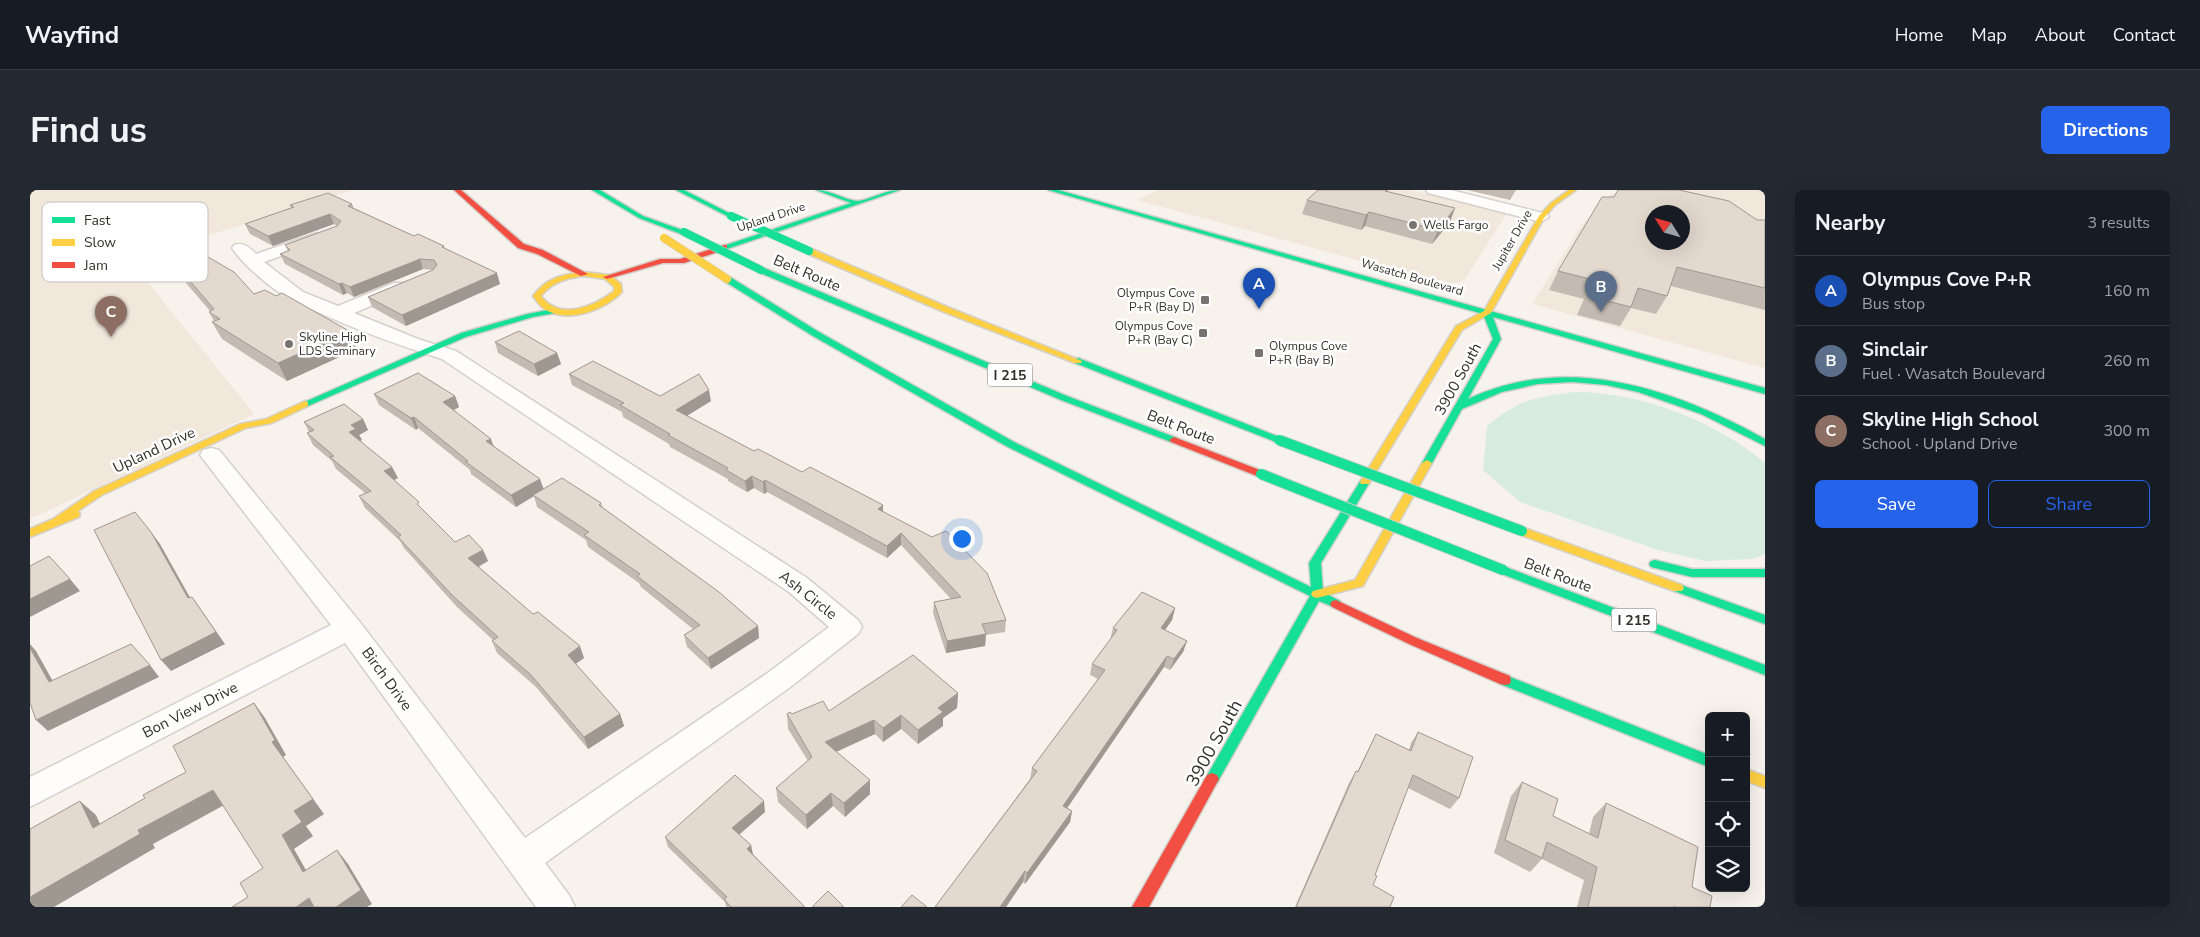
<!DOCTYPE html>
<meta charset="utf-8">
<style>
body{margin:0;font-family:"Nunito Sans",sans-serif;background:#242831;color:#f1f3f6}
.controls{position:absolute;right:15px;bottom:15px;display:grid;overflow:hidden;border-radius:8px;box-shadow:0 5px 20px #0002}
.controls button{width:45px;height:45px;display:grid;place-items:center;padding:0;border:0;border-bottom:1px solid #363941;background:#171b24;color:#f1f3f6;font:25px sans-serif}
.compass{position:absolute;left:1615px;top:15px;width:45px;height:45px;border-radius:50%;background:#171b24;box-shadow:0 5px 20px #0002;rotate:307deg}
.you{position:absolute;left:931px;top:348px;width:18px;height:18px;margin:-12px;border:4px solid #fff;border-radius:50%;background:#1a73e8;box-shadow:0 0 0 8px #1a73e833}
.badge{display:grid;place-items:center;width:32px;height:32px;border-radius:50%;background:#2563eb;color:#fff;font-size:16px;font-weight:700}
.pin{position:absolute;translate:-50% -41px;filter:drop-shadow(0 1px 2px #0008)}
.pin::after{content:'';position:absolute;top:26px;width:18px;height:15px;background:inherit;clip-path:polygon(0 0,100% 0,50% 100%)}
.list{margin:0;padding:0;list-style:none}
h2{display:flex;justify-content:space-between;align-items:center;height:65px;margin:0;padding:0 20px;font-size:21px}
h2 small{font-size:16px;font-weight:400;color:#9ea1a6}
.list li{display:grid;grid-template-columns:32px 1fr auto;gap:15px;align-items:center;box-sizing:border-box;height:70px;padding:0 20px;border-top:1px solid #363941}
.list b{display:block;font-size:19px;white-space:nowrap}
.list p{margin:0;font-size:16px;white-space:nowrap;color:#9ea1a6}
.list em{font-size:16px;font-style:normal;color:#9ea1a6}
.actions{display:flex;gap:10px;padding:15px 20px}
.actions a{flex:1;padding:11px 0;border:1px solid #2563eb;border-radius:8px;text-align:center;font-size:18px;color:#2563eb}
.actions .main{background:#2563eb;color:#fff}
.icon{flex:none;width:28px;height:28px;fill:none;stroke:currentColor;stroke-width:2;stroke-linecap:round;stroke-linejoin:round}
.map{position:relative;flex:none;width:1735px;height:717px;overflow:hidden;border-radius:8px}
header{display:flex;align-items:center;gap:30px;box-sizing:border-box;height:70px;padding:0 25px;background:#171b24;border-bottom:1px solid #363941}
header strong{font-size:24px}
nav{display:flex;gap:28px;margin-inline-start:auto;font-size:18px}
.intro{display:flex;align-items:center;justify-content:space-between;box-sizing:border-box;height:120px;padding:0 30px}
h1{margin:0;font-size:35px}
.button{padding:12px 22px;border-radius:8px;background:#2563eb;color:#fff;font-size:18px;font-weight:700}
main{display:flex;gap:30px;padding:0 30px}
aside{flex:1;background:#171b24;border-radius:8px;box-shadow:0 5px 20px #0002}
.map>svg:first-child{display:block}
</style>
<header>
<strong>Wayfind</strong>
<nav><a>Home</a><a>Map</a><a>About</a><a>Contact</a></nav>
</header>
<div class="intro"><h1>Find us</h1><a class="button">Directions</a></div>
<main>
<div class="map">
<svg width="1735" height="717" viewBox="0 0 1735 717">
<rect width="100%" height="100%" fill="#f7f2ec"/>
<path fill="#f1e7db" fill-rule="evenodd" d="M0,0h323l-223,70 124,154 -224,105z
M1128,0h253l96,23 -42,66 -6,4h-17l-305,-83z
M1635,0h100v178l-233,-64 50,-79 29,-31zM1622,22h30v30h-30z"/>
<path fill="#d7ecdc" d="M1545,202c66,0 140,29 190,71v91l-12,5 -47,2 -48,-11 -138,-48 -37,-32 4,-44c31,-26 48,-29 88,-34z"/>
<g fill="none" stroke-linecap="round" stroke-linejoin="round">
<defs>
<path id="street" d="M1396,0h25l96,24 2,3 -8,5 -113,-29z
M287,43l8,5 -2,3 -59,21 39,30 35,14 56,-23h12l3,4 -3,4 -52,22 64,26 38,12 351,227 51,42 4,7 -4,7 -69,54 -244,175 24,32 6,12h-39l-191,-264 -315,164v-30l301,-152 -131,-170 3,-5 8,-2 8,2 140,171 166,217 244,-166 60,-45 -40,-35 -347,-233c-50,-16 -102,-35 -150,-59 -18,-9 -49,-35 -60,-52l2,-3c10,-3 15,2 22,9z"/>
<path id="fast" d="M562,0h8l43,26 45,16 -7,2 -42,-16z
M646,0h8l51,26 -6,1z
M786,0c15,0 31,11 42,11 12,-1 26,-11 42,-11l-173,59 -7,-2 131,-44z
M1018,0h10l707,198v6l-272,-77 8,22 -33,60c99,-47 207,-10 297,40v7l-64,-32 -63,-22 -32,-7 -34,-3 -34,2 -36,8 -40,17 -31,56h-8l-1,-2 71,-124 -10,-25z
M728,78h6l303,128 110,42 2,2 -2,2h-6l-110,-42 -303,-128z
M694,87h6l89,55 195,110 297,145 -2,-24 52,-83h8l1,2 -49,81 2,29 17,9 2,3 -2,3 -4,1 -17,-7 -102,182 -5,2 -5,-2 -2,-4 105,-183 -304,-150 -193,-110 -89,-55z
M523,119h3v4l-23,4 -67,20 -158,69 -3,1 -5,-3 161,-71 66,-19z
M1048,168l204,80 2,2 -2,2h-6l-201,-79v-4z
M1625,370l37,9h73v8h-73l-41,-10 -2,-3 2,-3z
M1473,376l262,99v10l-266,-102 -2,-3z
M1648,394l87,31v9l-91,-33 -2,-3 2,-3z
M1475,485l204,80v12l-209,-83 -1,-4 1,-4z"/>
<path id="slow" d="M1539,0h7l-21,15 -11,13 -53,95 -29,17 -92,152 -1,2h-8l-1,-2 96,-156 28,-15 55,-95 12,-13z
M776,59h6l138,59 132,53 -1,2h-6l-131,-51 -138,-59z
M554,82l26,3 11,9 1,8c-16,17 -50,30 -72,20 -8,-3 -12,-9 -17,-16 13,-18 30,-22 51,-24zM554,86l21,3 9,8v4c-21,16 -54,30 -73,5 11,-14 26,-18 43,-20z
M275,211l3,1v4l-36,17 -26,5 -144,67 -24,16 2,3 -1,3 -49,20v-8l23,-10 41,-28 146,-67 26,-5z
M1397,270l5,3 -69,123 -46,12 -4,-1 -2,-3 2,-3 42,-11 67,-117z
M1492,337l160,58 2,3 -2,3h-8l-156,-57 -2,-3 2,-3z
M1716,579l19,7v12l-19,-7z"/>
<path id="jam" d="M424,0h7l63,54 19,6 45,24 -7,2 -44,-22 -19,-6z
M694,55h3v4l-43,14h-21l-56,16 -4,-2 57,-18h20z
M1144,247l91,35 1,2 -5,3 -4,-1 -86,-34 -2,-2z
M1306,410l81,38 93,38 1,4 -1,4 -5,1 -5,-1 -91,-40 -77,-37 -2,-3 2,-3z
M1182,583l5,2 2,4 -70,128h-17l75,-132z"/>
</defs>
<use href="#street" stroke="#d4d0cb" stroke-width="3"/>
<use href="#fast" stroke="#d4d0cb" stroke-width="3"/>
<use href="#slow" stroke="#d4d0cb" stroke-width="3"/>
<use href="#jam" stroke="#d4d0cb" stroke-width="3"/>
<use href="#street" fill="#fefdfc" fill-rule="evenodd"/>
<use href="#fast" fill="#16e098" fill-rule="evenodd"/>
<use href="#slow" fill="#ffcf43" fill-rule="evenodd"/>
<use href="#jam" fill="#f24e42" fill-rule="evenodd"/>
<defs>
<path id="fast-bridge-far1" d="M701,26l78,35
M654,42l77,38"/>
<path id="fast-bridge" d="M1249,250l243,91
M1231,284l242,96"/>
<path id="slow-bridge" d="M634,48l63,41"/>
</defs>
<use href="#fast-bridge-far1" stroke="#cfcdc9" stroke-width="9" stroke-linecap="butt"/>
<use href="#fast-bridge" stroke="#cfcdc9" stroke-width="12" stroke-linecap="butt"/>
<use href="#slow-bridge" stroke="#cfcdc9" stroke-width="9" stroke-linecap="butt"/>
<use href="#fast-bridge-far1" stroke="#16e098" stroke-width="8"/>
<use href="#fast-bridge" stroke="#16e098" stroke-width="10"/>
<use href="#slow-bridge" stroke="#ffcf43" stroke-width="8"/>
</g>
<path fill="#c3bbb2" d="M1358,0v2l62,30 -18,22 -67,-18 -4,4 -59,-16 5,-14z
M1437,0h49l-6,10z
M322,14l2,4 60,28 30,10 1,3 55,35 -94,42 -34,-19 -4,-10 66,-27 -11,-1 -69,28 -7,-4 -4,2 -58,-31 -5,-10 8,-3 -3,-6 52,-19 -3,-2 -61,22 -23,-12 -5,-10 46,-16 -1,-3z
M1727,30h8v90l-94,-24 -4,10 -11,18 -25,-6 -11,18 -43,-11 7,-16 -35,-9 9,-19z
M135,62l89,42 103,55 -70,32 -65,-42 -10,-17 2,-1 -5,-9 1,-1 -36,-42z
M465,152l62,11 4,11 -23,12 -40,-23z
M539,184l91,22 51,5 -24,15 67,35 48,21 81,33v6l123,109 -1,12 -19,3 -1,11 -39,7 -13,-40 1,-11 17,-3 -50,-54 -14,13 -120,-66 -3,2 -10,-6 -7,4 -19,-11v-2l-58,-32 -1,-3 -46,-27 -1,-5 -50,-27z
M344,204l81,2 4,11 -5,3 40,36 50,43 57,14 2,5 155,118 1,12 -48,31 -24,-22 -3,-12 9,-6 -52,-42 -2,-4 -51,-36 -2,-7 -49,-33 -3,-11 -18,11 -45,-33 -1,-4 -52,-42 -2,2 -37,-25z
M333,229l5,11 -9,5 3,5 -2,1 32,26 6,11 -4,2 61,62 28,8 5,11 -9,6 105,91 -8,6 44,50 4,12 -36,23 -52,-62 -39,-34 -5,-12 1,-1 -36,-33 -53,-59 -4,-7 -35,-33 -6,-12 6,-3 -29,-24 -4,-8 -19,-16 -6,-12 2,-1 -5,-10z
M1145,418l-3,12 -7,10 22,11 -4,11 -13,18 -6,-3 -97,141 5,3 -2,11 -45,62 -2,-2 -17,25h-71l95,-128 2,-11 66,-89 -8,-4 2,-11 18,-24 3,-12z
M928,503l-1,15 -14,10v8l-25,18 -17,-15 -18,13 -8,-8 -39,18 34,42 -25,23 -12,-11 -26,23 -29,-27 -2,-14 32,-27 -20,-32 -1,-15 42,-3z
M1388,542l41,66 -9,11 -42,-21 -33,87 -2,10 17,22h-95l54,-124 7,-12 1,1 19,-38 33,16 2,-7z
M1492,592l31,34 36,18 4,-17 13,-14 86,84 18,20h-133l7,-27 -42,-21 -12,13 -36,-19 17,-57z
M735,622l-26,23 12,10 2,9 52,53h-79l-1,-5 -57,-55 -3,-10z"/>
<path fill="#9f9891" d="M1425,18l-5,14 -18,22 6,-14z
M1339,22l-4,14 -4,4 5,-15z
M300,24l4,10 -61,22 -5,-10z
M390,69l3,10 -69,28 -4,-10z
M467,83l3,11 -94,42 -4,-11z
M312,93l5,10 -4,2 -4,-11z
M319,141l8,18 -70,32 -9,-18z
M527,163l4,11 -23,12 -4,-12z
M679,200l2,11 -33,20 -2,-11z
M425,206l4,11 -11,6 -5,-11z
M384,227l4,11 -2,2 -5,-12z
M333,229l5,11 -9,5 3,5 -8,4 -5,-12 2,-7z
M461,249l4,11 -9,-9z
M362,277l6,11 -9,5 -5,-12z
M722,286l2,12 -7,4 -2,-11z
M510,289l4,11 -11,5 1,1 -18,11 -5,-12z
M735,290l2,12 -3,2 -1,-12z
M853,315v12l-5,-8z
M121,342l9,12 37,66 -9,-12z
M871,343v12l-14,13v-12z
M453,360l5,11 -15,8 -5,-11z
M40,389l10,12 -50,26v-18z
M162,407l33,47 -54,27 -10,-11z
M1145,418l-3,12 -14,20 3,-12z
M728,436l1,12 -48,31 -3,-11z
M956,444l-1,12 -39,7 1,-12z
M1157,451l-4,11 -13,18 4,-11z
M0,454l6,7 24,43 -11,-12 -19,-34z
M550,456l4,12 -12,8 -4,-11z
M1137,466l-3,11 -103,150 2,-11z
M120,475l9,12 -111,54 -12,-11z
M928,503l-1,15 -14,10v8l-25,18v-14l20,-22z
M224,513l11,15 21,37 -3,2 41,57 -18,12 7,10 -19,13 21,37 -12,-14 -21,-37 12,-24 -22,-69z
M590,524l4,12 -36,23 -4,-12z
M871,525v14l-18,13v-14z
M844,530l1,14 -48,22 -2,-14z
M840,590v14l-25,23 -1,-14z
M183,600l13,14 -73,40 2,4 -101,59h-24v-10l108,-67z
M801,603l2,13 -26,23 -1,-14z
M50,611l16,14 12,27 -15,-14z
M734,611l1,11 -31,27 -2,-11z
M1042,621l-2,11 -45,62 2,-11z
M721,655l2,11 -6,-7z
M307,660l11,14 24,40 -5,3h-31z
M995,681l-2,11 -17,25h-6z
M279,708l8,9h-21z"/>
<path fill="#e3d9cf" stroke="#9f9891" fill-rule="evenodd" d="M1288,0h69l-2,1 70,17 -17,22 -69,-18 -3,3 -59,-15z
M1588,0h61l50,11 28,19h8v68l-88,-21 -10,29 -29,-8 -7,19 -44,-11 7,-16 -36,-9 44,-74h12zM1622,22h30v30h-30z
M298,3l24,11 -4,2 66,30 4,-2 26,12 -2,1 55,26 -95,42 -34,-18 65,-27 4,-5 -3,-5 -14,-1 -70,28 -8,-4 -3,1 -59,-30 10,-4 -5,-5 52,-19 4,-5 -11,-7 -62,22 -23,-12 49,-17 -4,-2z
M159,56l45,26 20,22 11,-4 11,6 6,-3 67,38 -71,32 -66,-41 8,-3 -11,-7 5,-3 -49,-57z
M489,141l38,22 -23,11 -39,-22z
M563,171l67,35 39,-22 10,16 -33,20 78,41 4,-2 44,23 8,-5 73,38 -5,4 54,28 14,-6 41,42 19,47 -24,4 4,10 -39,7 -13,-39 27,-5 -60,-64 -14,13 -122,-66 -2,2 -11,-6 -7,5 -19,-11 2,-2 -60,-33 2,-1 -50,-29 4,-2 -55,-29z
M388,183l37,23 -12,6 48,37 -5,2 54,38 -29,16 -45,-33 2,-1 -54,-44 -3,1 -37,-24z
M314,214l19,15 -12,6 5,4 -7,3 43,35 -8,4 35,31 -2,2 38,38 14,-7 14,15 -15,8 65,56 5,-2 42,34 -12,9 52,59 -36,23 -53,-62 -39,-34 6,-4 -46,-42 -54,-58 3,-2 -42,-39 12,-5 -41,-34 4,-1 -27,-23 7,-3 -10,-8z
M532,288l39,25 -2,2 120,87 39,34 -50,32 -24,-23 16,-10 -63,-49 3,-2 -56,-39 5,-3 -56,-37z
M105,322l16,20 37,66 4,-1 24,35 -55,28 -67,-130z
M19,366l21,23 -40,20v-33z
M1112,402l33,16 -14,20 26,13 -13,18 -7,-3 -104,150 9,5 -45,62 -2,-2 -25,36h-65l102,-136 -5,-3 73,-98 -13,-6 25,-34 -4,-2z
M101,454l19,21 -114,55 -6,-17v-55l19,34z
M883,465l45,38 -20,15 5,4 -25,18 -17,-15 -18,13 -9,-8 -49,22 45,38 -26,23 -13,-10 -25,22 -30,-27 36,-31 -25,-43 3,-2 2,2 31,-13 6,10z
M224,513l21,37 -3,2 41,57 -19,12 8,11 -20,13 21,37 34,-22 24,40 -25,17h-22l-5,-9 -13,9h-64l16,-10 -8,-14 23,-15 -50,-78 -75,40 2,4 -110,63v-68l50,-28 13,27 52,-30 -2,-3 43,-23 -13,-26z
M1388,542l55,25 -14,41 -46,-23 -38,100 2,1 -4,9 21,12 -4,10h-94l60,-136 2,1 18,-38 35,17z
M705,585l29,26 -32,27 19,17 -4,4 58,58h-74l-7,-8 3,-2 -62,-60z
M1492,592l36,17 -5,17 45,22 8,-35 92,44 -6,40 20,9 -2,11h-34l-2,-1v1h-86l9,-40 -50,-25 -5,16 -37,-18z
M798,701l16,16h-32z
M882,705l15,12h-26z"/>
<g fill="#78736f" stroke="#fff" stroke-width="2">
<circle cx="1383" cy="35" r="5"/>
<rect x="1170" y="105" width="10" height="10" rx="2.5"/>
<rect x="1168" y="138" width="10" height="10" rx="2.5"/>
<circle cx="259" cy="154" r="5"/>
<rect x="1224" y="158" width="10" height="10" rx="2.5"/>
</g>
<g text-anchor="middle" stroke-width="5" stroke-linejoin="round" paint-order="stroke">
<g font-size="12" fill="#332f2b" stroke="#fff">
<text transform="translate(741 27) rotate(-18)" y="4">Upland Drive</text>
<text transform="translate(1482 50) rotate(-60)" y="4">Jupiter Drive</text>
<text transform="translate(1382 87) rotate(16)" y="4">Wasatch Boulevard</text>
</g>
<g font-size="12" fill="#332f2b" stroke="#fff" text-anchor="start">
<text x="1393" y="39">Wells Fargo</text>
<text x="1165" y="107" text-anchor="end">Olympus Cove<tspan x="1165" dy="14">P+R (Bay D)</tspan></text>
<text x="1163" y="140" text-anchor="end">Olympus Cove<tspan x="1163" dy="14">P+R (Bay C)</tspan></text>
<text x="269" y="151">Skyline High<tspan x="269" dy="14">LDS Seminary</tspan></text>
<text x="1239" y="160">Olympus Cove<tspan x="1239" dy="14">P+R (Bay B)</tspan></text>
</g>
<g fill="#fff" stroke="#706d6b" stroke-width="1">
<rect x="957.5" y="173.5" width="45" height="23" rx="4"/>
<rect x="1581.5" y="418.5" width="45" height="23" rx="4"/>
</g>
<g font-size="14" font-weight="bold" fill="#332f2b">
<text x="980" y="190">I 215</text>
<text x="1604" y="435">I 215</text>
</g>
<g font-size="15" fill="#332f2b" stroke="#fff">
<text transform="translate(777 83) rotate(23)" y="5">Belt Route</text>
<text transform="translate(1428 189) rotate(-61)" y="5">3900 South</text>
<text transform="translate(1151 237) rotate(21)" y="5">Belt Route</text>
<text transform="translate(124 260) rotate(-25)" y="5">Upland Drive</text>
<text transform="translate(1528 385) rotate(21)" y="5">Belt Route</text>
<text transform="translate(778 405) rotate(38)" y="5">Ash Circle</text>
<text transform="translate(357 489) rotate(54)" y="5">Birch Drive</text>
<text transform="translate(160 520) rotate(-27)" y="5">Bon View Drive</text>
</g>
<g font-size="18" fill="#332f2b" stroke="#fff">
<text transform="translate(1184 553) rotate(-61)" y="6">3900 South</text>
</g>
</g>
<rect x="12" y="12" width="166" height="80" rx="8" fill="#fff" stroke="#c2c1bf" stroke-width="1"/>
<rect x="22" y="27" width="23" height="6" fill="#16e098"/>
<rect x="22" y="49" width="23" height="7" fill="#ffcf43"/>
<rect x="22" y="72" width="23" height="6" fill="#f24e42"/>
<g font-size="14" fill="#332f2b">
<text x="54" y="35">Fast</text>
<text x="54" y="57">Slow</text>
<text x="54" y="80">Jam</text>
</g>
</svg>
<div class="controls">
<button>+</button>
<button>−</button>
<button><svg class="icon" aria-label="locate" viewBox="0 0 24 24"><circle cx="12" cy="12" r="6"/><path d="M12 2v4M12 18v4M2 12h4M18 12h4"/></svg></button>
<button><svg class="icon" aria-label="layers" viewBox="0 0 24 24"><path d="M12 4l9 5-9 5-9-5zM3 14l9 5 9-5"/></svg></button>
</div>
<svg class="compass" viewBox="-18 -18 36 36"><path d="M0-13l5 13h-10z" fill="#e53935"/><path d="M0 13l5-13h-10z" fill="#9ea1a6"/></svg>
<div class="you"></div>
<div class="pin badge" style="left:1229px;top:119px;background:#1a4fb4">A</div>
<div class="pin badge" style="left:1571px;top:122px;background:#5c6f8a">B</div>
<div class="pin badge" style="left:81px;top:147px;background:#8d6e63">C</div>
</div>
<aside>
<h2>Nearby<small>3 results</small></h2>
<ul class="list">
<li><span class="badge" style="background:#1a4fb4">A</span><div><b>Olympus Cove P+R</b><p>Bus stop</p></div><em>160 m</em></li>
<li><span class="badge" style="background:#5c6f8a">B</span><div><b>Sinclair</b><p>Fuel · Wasatch Boulevard</p></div><em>260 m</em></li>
<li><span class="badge" style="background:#8d6e63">C</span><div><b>Skyline High School</b><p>School · Upland Drive</p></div><em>300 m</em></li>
</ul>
<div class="actions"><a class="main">Save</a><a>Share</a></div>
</aside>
</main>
